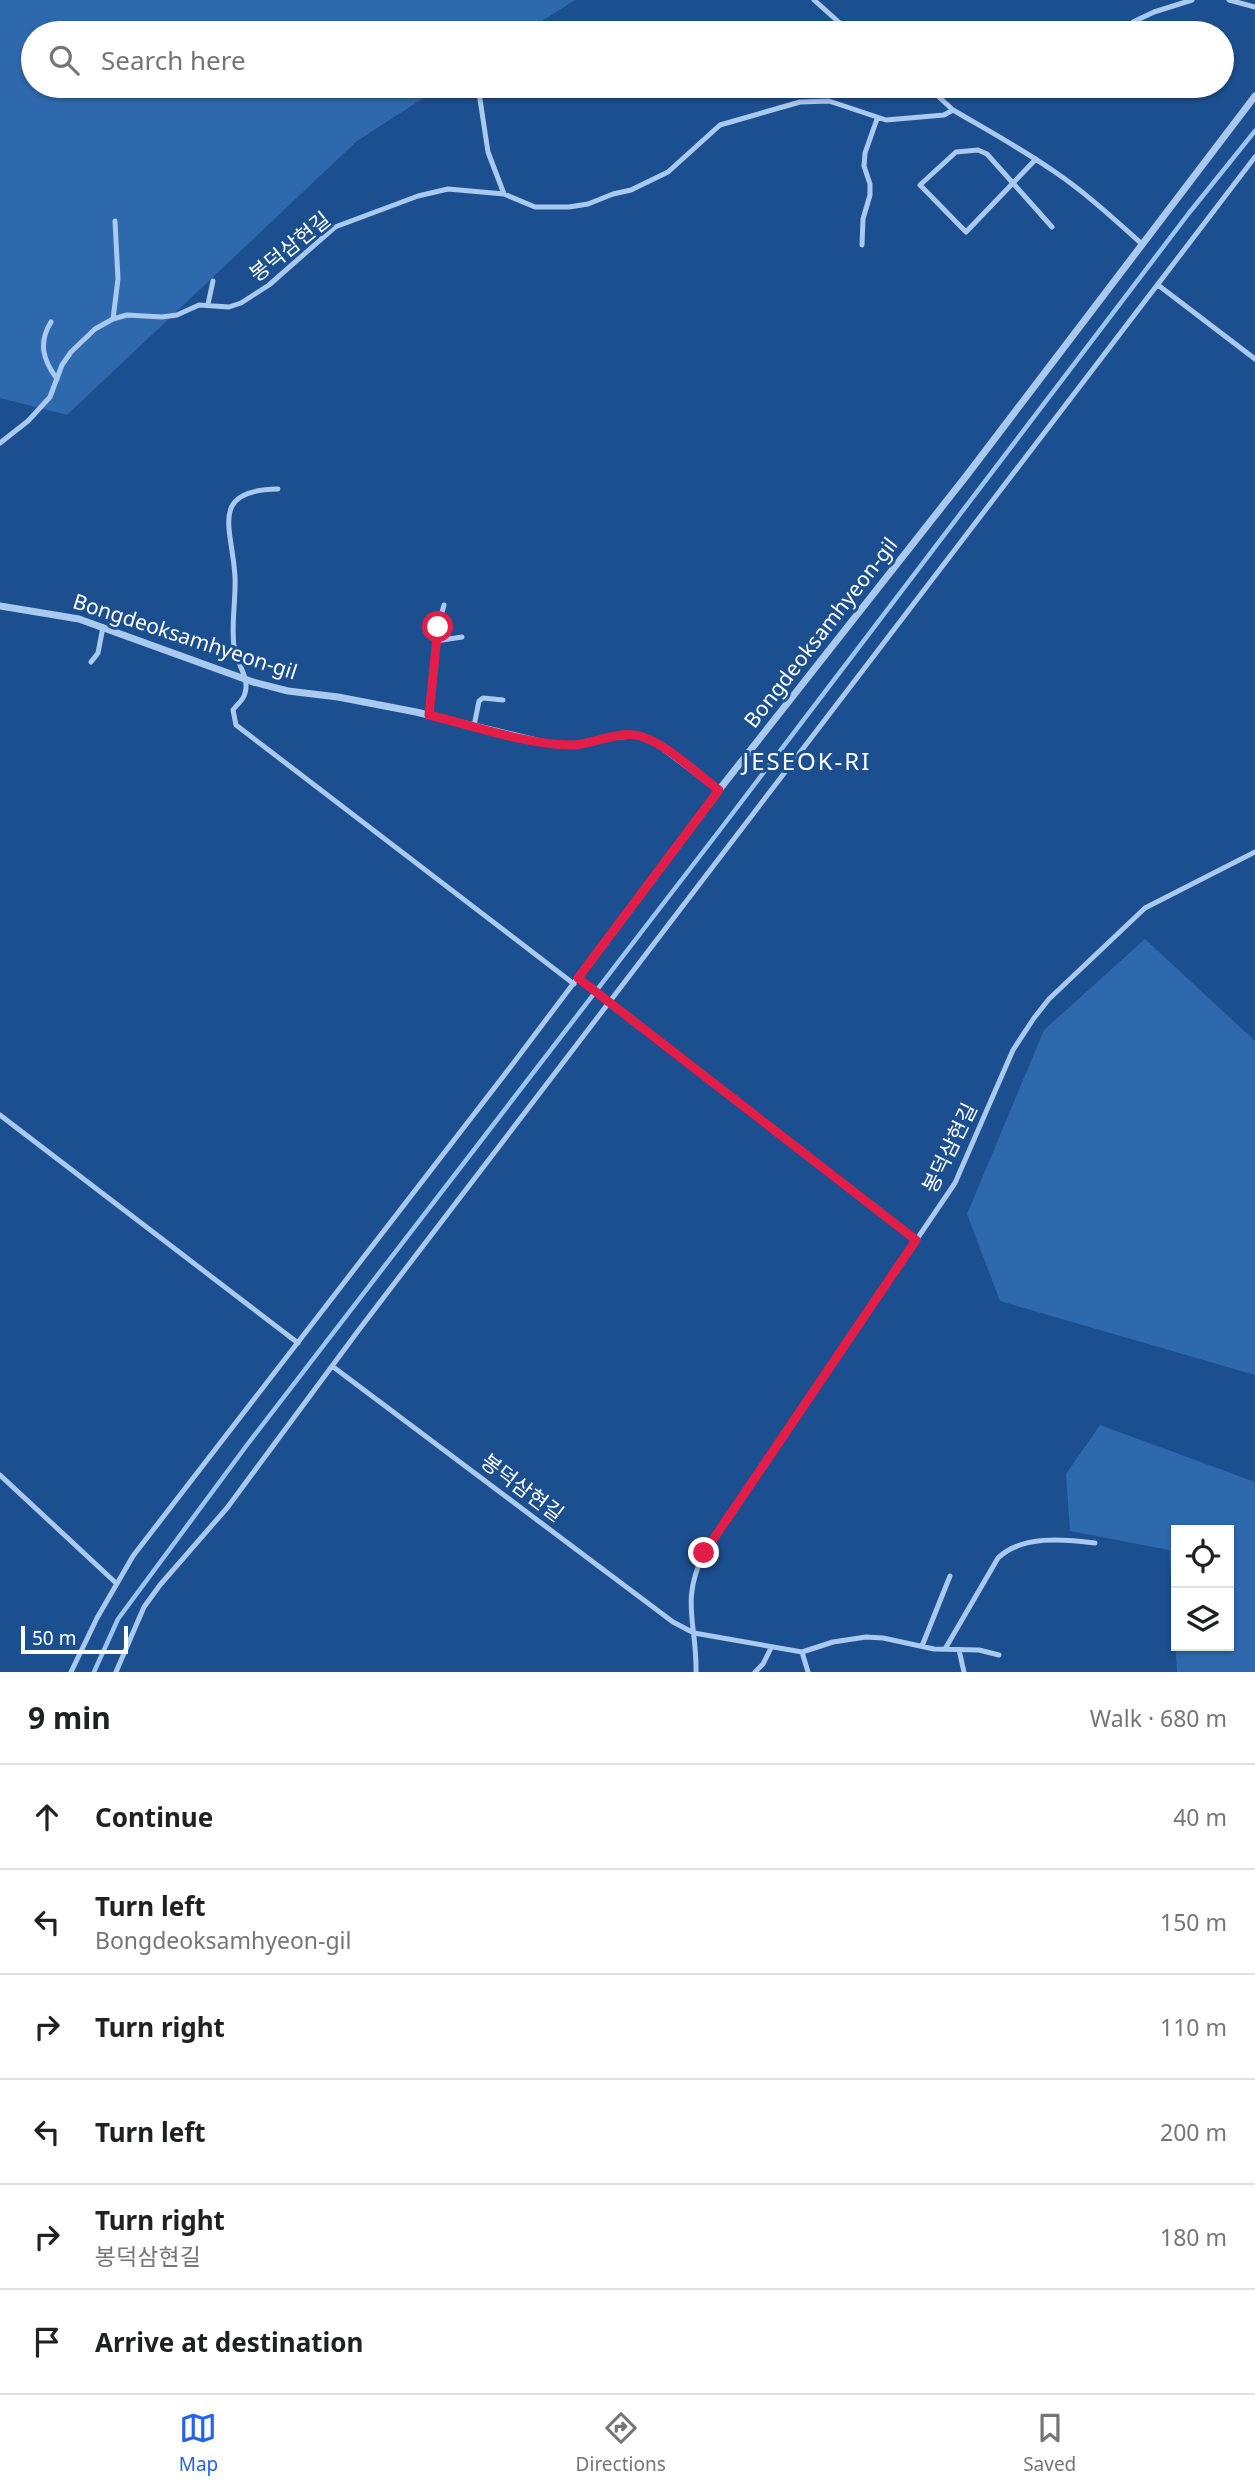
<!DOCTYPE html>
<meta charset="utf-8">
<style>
body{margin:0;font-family:"Noto Sans","Noto Sans KR",sans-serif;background:#f2f2f2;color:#202124}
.controls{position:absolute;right:21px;bottom:21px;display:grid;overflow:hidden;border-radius:0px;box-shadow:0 2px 5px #0004}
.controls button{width:63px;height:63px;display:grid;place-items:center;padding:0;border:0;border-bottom:2px solid #e0e0e0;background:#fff;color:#202124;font:35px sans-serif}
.scale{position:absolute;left:21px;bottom:18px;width:107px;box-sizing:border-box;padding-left:7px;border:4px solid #fff;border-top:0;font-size:19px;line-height:24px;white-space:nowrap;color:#fff;-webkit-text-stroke:5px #1b4f8f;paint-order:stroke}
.stop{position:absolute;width:21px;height:21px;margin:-16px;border:5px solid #e11d48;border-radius:50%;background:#fff}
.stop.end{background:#e11d48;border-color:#fff;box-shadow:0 2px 7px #0008}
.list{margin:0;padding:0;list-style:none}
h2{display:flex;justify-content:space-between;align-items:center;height:91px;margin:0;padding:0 28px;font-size:30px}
h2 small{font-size:23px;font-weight:400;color:#757577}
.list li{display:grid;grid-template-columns:46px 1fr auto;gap:21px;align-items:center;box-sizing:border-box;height:105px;padding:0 28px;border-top:2px solid #e0e0e0}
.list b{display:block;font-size:26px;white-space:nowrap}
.list p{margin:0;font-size:23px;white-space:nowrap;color:#757577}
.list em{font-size:23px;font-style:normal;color:#757577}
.icon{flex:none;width:38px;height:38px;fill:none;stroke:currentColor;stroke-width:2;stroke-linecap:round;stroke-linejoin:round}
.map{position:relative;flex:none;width:1255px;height:1672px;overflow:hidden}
.search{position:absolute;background:#fff;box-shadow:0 2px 5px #0004;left:21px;right:21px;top:21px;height:77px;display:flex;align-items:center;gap:18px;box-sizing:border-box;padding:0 24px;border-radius:38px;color:#757577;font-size:26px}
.sheet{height:721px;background:#fff}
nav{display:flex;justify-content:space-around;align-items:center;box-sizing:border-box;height:98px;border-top:2px solid #e0e0e0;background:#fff;font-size:19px;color:#757577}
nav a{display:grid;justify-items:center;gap:4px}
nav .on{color:#2563eb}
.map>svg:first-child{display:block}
</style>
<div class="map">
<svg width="1255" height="1672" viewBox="0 0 1255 1672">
<rect width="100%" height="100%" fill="#1b4f8f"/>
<path fill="#2e69ad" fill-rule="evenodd" d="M0,0h575l-52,33h-490v53h409l-85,55 -290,274 -67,-17z
M1145,939l110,102v334l-255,-74 -33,-87 77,-184z
M1100,1425l155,57v190h-78l-8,-122 -99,-19 -4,-57zM1229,1530v116h-53v-116z"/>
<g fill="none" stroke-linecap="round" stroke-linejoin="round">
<path stroke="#9cc4f0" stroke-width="4.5" d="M94,1672l24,-53 129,-174 479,-623 463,-609 66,-82"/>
<path stroke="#a9c9ee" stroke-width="5" d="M814,0l37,33
M1229,0l26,7
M1133,22l21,-10 38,-12
M927,86l26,24
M1036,159l-70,73 -46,-47 36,-33 22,-2 9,4 65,73
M504,194l31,13h34l19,-3 25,-10 18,-4 37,-18 52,-47 80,-23 29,-1 57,19 58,-5 9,-5c34,20 69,39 102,62 31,21 59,47 87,72
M862,245l1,-26 7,-24v-11l-6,-18 1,-13 12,-34
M1158,285l97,74
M208,304l5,-23
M113,319l5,-40 -3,-58
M51,322c-13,21 -8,38 6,57
M0,443l28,-22 22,-24 12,-32 9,-13 24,-23 18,-10 14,-4 35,2 15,-2 22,-10 30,2 12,-4 28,-18 66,-58 83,-31 30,-7 56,5 -16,-42 -10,-66
M278,489c-71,1 -45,41 -43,88 1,23 -4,47 -1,70 2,16 16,30 11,46 -1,7 -8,11 -12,17l3,15 338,259
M436,641l26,-4
M91,662l7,-9 5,-26
M429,715l9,-88 6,-22
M474,726l5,-25 4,-3 20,2
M578,978l338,262
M0,1115l298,228
M332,1366l341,256 21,11 108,19 31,-10 33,-5 17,1 51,11 45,1 20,5
M0,1475l116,108
M922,1646l28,-70
M945,1649l53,-91c24,-23 66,-19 97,-15
M959,1650l5,22
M802,1652l6,20
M71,1672l26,-54 36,-62 379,-491 207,-275
M116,1672l28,-65 16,-22 67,-77 131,-177 897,-1174
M696,1672c1,-49 -16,-70 8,-119l251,-370 58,-133 21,-32 15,-19 96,-91 110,-56
M755,1672l8,-8 8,-16"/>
<path stroke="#a9c9ee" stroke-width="7" d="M0,606l79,13 174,63 35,9 50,6 78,15 129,31 29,2 43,-9 20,-1 20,8 62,47 248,-315 288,-379"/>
</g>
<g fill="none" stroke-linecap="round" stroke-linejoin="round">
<path stroke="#e11d48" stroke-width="9" d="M438,627l-9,88c46,11 95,29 142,30 22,0 46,-15 69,-9 27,8 56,37 79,54l-141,188 338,262 -212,313"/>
</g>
<g text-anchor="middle" stroke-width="6" stroke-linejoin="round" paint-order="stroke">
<g font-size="21" fill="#fff" stroke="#1b4f8f">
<text transform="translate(290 247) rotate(-39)" y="7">봉덕삼현길</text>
<text transform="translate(821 633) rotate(-52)" y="7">Bongdeoksamhyeon-gil</text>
<text transform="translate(185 637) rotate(18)" y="7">Bongdeoksamhyeon-gil</text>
<text transform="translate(950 1148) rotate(-64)" y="7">봉덕삼현길</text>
<text transform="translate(522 1488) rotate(37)" y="7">봉덕삼현길</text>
</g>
<g font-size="24" letter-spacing="2" fill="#fff" stroke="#1b4f8f">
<text x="807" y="770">JESEOK-RI</text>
</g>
</g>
</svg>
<div class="controls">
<button><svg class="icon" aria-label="locate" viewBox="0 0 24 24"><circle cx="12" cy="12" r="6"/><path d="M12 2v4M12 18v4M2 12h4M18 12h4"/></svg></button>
<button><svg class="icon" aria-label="layers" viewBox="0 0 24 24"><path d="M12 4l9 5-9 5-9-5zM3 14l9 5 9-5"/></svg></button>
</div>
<div class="scale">50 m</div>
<div class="stop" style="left:438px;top:627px"></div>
<div class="stop end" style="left:704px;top:1553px"></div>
<div class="search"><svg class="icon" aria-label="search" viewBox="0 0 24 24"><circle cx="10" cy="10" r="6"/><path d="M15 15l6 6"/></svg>Search here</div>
</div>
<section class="sheet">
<h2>9 min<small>Walk · 680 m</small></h2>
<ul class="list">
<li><svg class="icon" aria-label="ahead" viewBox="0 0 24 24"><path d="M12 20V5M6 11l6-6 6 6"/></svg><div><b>Continue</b></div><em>40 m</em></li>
<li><svg class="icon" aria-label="left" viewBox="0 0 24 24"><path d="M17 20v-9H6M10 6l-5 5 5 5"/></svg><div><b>Turn left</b><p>Bongdeoksamhyeon-gil</p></div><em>150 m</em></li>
<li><svg class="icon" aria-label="right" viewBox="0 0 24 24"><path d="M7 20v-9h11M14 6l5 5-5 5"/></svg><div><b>Turn right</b></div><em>110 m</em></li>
<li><svg class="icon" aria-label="left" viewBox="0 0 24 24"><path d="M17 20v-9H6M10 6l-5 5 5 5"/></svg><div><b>Turn left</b></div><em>200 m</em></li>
<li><svg class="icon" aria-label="right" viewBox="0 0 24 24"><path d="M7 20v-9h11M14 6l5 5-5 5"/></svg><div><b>Turn right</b><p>봉덕삼현길</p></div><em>180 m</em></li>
<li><svg class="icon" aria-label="arrive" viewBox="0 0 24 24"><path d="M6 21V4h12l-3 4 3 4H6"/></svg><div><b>Arrive at destination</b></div></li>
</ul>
</section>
<nav>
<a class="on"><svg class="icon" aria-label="map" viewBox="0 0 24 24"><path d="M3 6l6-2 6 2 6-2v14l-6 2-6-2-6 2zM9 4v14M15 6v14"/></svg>Map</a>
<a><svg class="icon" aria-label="directions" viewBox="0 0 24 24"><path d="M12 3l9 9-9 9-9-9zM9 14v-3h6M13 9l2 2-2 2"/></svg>Directions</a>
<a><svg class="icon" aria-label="saved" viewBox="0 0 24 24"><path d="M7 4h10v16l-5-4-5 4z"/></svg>Saved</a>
</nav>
